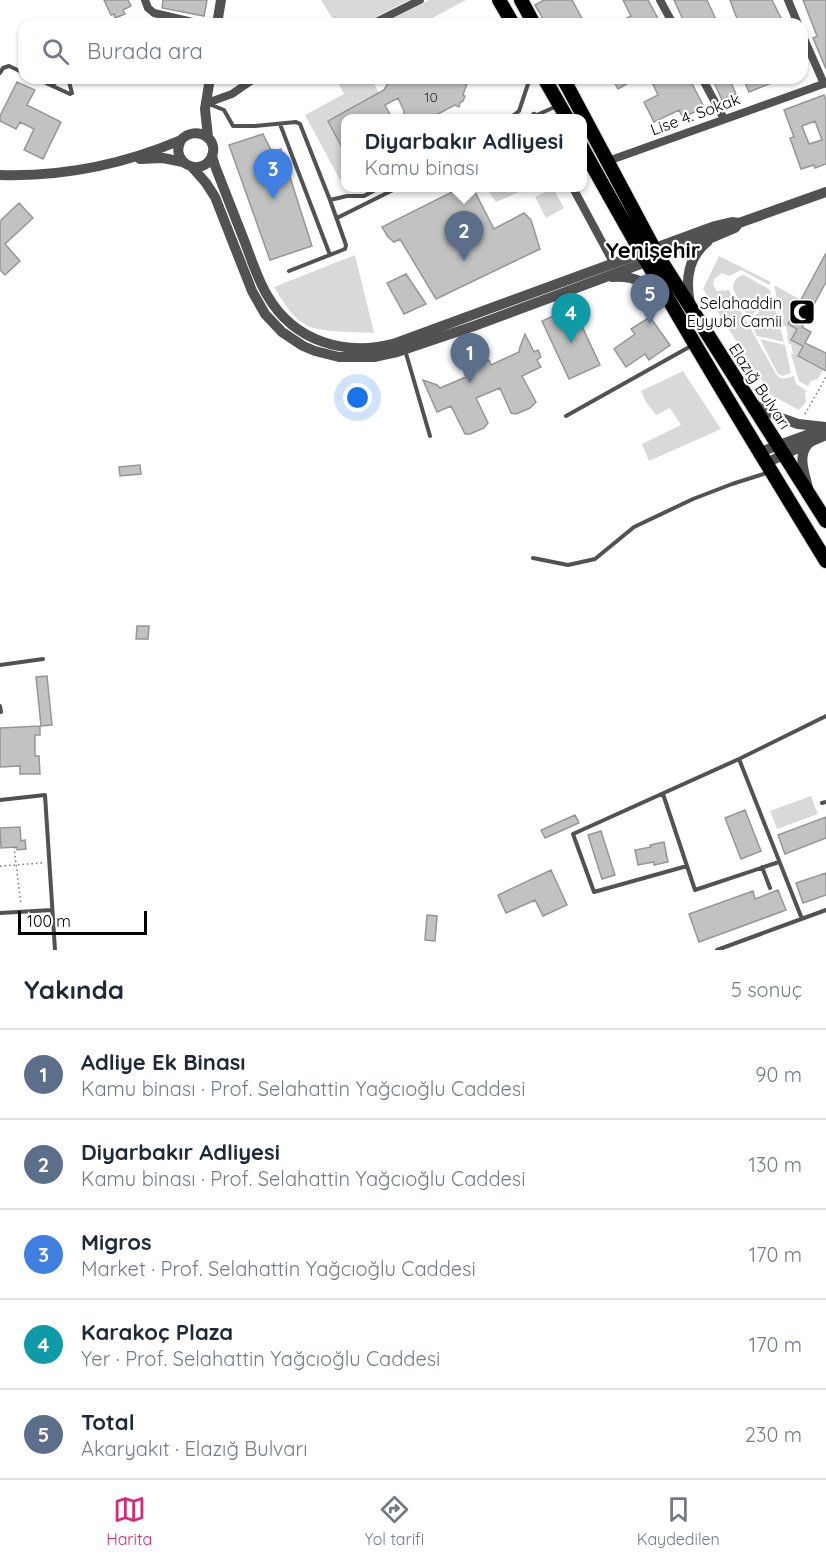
<!DOCTYPE html>
<html lang="tr">
<meta charset="utf-8">
<style>
body{margin:0;font-family:Quicksand,sans-serif;background:#f2f2f3;color:#1f2937}
.scale{position:absolute;left:18px;bottom:15px;width:129px;box-sizing:border-box;padding-left:6px;border:3px solid #000;border-top:0;font-size:16px;line-height:21px;white-space:nowrap;color:#000;-webkit-text-stroke:4px #fff;paint-order:stroke}
.you{position:absolute;left:358px;top:398px;width:21px;height:21px;margin:-15px;border:4px solid #fff;border-radius:50%;background:#1a73e8;box-shadow:0 0 0 9px #1a73e833}
.badge{display:grid;place-items:center;width:39px;height:39px;border-radius:50%;background:#db2777;color:#fff;font-size:20px;font-weight:700}
.pin{position:absolute;translate:-50% -50px;filter:drop-shadow(0 2px 3px #0008)}
.pin::after{content:'';position:absolute;top:32px;width:21px;height:18px;background:inherit;clip-path:polygon(0 0,100% 0,50% 100%)}
.popup{position:absolute;left:341px;top:114px;width:246px;height:78px;box-sizing:border-box;display:grid;place-content:center;border-radius:12px;background:#fff;filter:drop-shadow(0 2px 4px #0005);font-size:20px;white-space:nowrap;color:#747a83}
.popup b{font-size:22px;color:#1f2937}
.popup::after{content:'';position:absolute;left:50%;top:100%;margin-left:-12px;border:12px solid transparent;border-top-color:#fff}
.list{margin:0;padding:0;list-style:none}
h2{display:flex;justify-content:space-between;align-items:center;height:78px;margin:0;padding:0 24px;font-size:26px}
h2 small{font-size:20px;font-weight:400;color:#747a83}
.list li{display:grid;grid-template-columns:39px 1fr auto;gap:18px;align-items:center;box-sizing:border-box;height:90px;padding:0 24px;border-top:2px solid #e0e1e3}
.list b{display:block;font-size:22px;white-space:nowrap}
.list p{margin:0;font-size:20px;white-space:nowrap;color:#747a83}
.list em{font-size:20px;font-style:normal;color:#747a83}
.icon{flex:none;width:33px;height:33px;fill:none;stroke:currentColor;stroke-width:2;stroke-linecap:round;stroke-linejoin:round}
.map{position:relative;flex:none;width:826px;height:950px;overflow:hidden}
.search{position:absolute;background:#fff;box-shadow:0 2px 4px #0004;left:18px;right:18px;top:18px;height:66px;display:flex;align-items:center;gap:15px;box-sizing:border-box;padding:0 21px;border-radius:18px;color:#747a83;font-size:22px}
.sheet{height:528px;background:#fff}
nav{display:flex;justify-content:space-around;align-items:center;box-sizing:border-box;height:84px;border-top:2px solid #e0e1e3;background:#fff;font-size:16px;color:#747a83}
nav a{display:grid;justify-items:center;gap:3px}
nav .on{color:#db2777}
.map>svg:first-child{display:block}
</style>
<div class="map">
<svg width="826" height="950" viewBox="0 0 826 950">
<rect width="100%" height="100%" fill="#fff"/>
<path fill="#d9d9d9" d="M321,0h88l-47,24h-26z
M429,0h37l-45,24h-39z
M338,78h33l8,15 -50,28 16,30v27l-5,2 -35,-65 39,-21 -8,-15z
M486,188h42l-32,14z
M553,188l11,20 -18,10 -11,-21z
M355,255l19,78c-18,-1 -56,0 -70,-9 -13,-8 -22,-24 -30,-37z
M719,256l52,26 -2,3 -28,-15 -12,6 -7,-3 -8,6 -1,6 4,6 12,-1 47,84c5,7 10,4 18,2l2,8 11,7 -2,2 1,9 -7,8 -28,-15 -68,-106z
M744,275l25,14 2,4 -22,26 -16,-30c0,-8 4,-13 11,-14z
M774,285l27,15 -13,24 9,5 -6,11 12,6 -5,11 25,13 -5,9 -7,2 -3,5 -9,-5 -8,-27h2l-2,-10h-2l-2,-7 1,-1 -2,-10h-3l-1,-7 2,-1 -2,-9h-3z
M772,296l12,46 -27,-6 -7,-14z
M760,339l25,6 6,28 -8,3 -5,-2z
M683,371l38,58 -72,32 -7,-17 39,-19 -11,-17 -14,7 -10,-13 -5,-11z
M811,796l7,18 -41,15 -7,-18z"/>
<path fill="#c2c2c2" stroke="#969696" stroke-width="1.5" fill-rule="evenodd" d="M104,0h24l3,6 -8,4 2,4 -10,4 -1,-4 -3,1z
M163,0h44l-3,16 -42,-8z
M544,0h28l13,24h-39l-11,-19z
M623,0h25l13,24h-46l16,-8z
M674,0h33l11,24h-33z
M730,0h42l12,24h-45z
M803,0h23v69l-13,-31 4,-2z
M391,78h78l-6,17 2,1 -2,5 -3,2 -1,4 -4,-2 -25,13h-26v-7l-6,-13 -13,7 7,13h-47v35l-17,-32 56,-31z
M612,78h25l-19,11z
M650,78h39l15,29 -21,11 -4,-8 -25,12 -10,-20 14,-7z
M712,78h17l7,16 -14,6z
M743,78h41l-35,14z
M17,82l18,8 -8,15 34,17 -18,37 -19,-9 10,-21 -14,-7 -4,7 -16,-8v-5z
M824,95l2,5v64l-11,4 -1,-3 -13,4 -11,-31 4,-1 -10,-27zM815,121l7,19 -13,4 -7,-18z
M263,134l9,18 9,-3 31,97 -42,14 -41,-115z
M460,188h13l21,41 30,-16 7,7 9,29 -104,50 -36,-60 -6,3 -6,-5 -6,-10z
M19,203l14,15 -28,26 15,17 -15,14 -5,-5v-49z
M826,253v29l-24,45 9,5 -6,11 21,10v18l-28,-15 5,-10 -12,-6 6,-11 -9,-5z
M406,274l20,30 -22,10 -17,-31z
M573,307l27,58 -31,14 -27,-58z
M650,317l20,28 -21,15 -4,-6 -19,13 -12,-18 21,-15 -4,-5z
M525,334l9,18 4,-2 3,7 -4,3 4,7 -19,9 14,26 -6,6 -14,6 -5,-1 -11,-25 -24,10 12,25 -4,5 -14,6h-5l-14,-28 -14,6 -14,-32 14,5 3,3 26,-11 -2,-5 25,-12 2,5 28,-13 1,-5z
M140,465l1,9 -21,2 -1,-9z
M137,626h12l-1,13h-12z
M47,676l5,49 -11,1 -5,-49z
M40,726v9h-5v21h4l1,18h-20v-8l-20,1v-39z
M745,810l16,41 -20,8 -16,-41z
M575,815l4,8 -34,15 -4,-8z
M826,817v21l-41,16 -7,-19z
M20,827l1,14 4,-1 1,9 -9,1v-3l-16,1 -1,-20z
M601,831l14,44 -13,4 -14,-44z
M664,842l4,20 -14,3v-3l-16,3 -3,-15 16,-3 -1,-2z
M551,870l16,35 -24,11 -8,-16 -29,13 -8,-18z
M826,873v22l-23,8 -7,-20z
M778,890l8,20 -87,32 -10,-28 64,-23 2,8z
M427,915l10,1 -2,25 -10,-1z"/>
<g fill="none" stroke-linecap="round" stroke-linejoin="round">
<defs>
<path id="primary" d="M499,0l14,24
M521,0l13,24
M544,78l23,40
M563,78l95,178 168,265
M582,147c77,140 160,277 244,414"/>
</defs>
<use href="#primary" stroke="#dbdbdb" stroke-width="16"/>
<path stroke="#747474" stroke-width="1.5" stroke-dasharray="1.5 3" stroke-linecap="butt" d="M805,414l21,-37
M14,847l7,58
M0,866l42,-3"/>
<path stroke="#525252" stroke-width="4" d="M0,73l3,-5 6,-2 15,7
M35,78l35,16 2,-1 -4,-15
M53,86l4,-8
M209,104l15,6 9,16h22l41,-4 4,2 30,76 17,-4h17l15,-8
M510,118l9,-7 9,-27 5,-6
M530,118l27,-12
M280,124l50,131
M337,218l60,-30
M289,271l56,-22 1,-4 -16,-45
M405,350l25,86
M566,416l125,-70
M533,558l35,7 27,-6 39,-32 59,-28 39,-15 38,-12
M0,665l43,-6
M0,706l1,6
M739,759l63,160
M663,794l32,96 84,-28
M0,800l45,-5 10,155
M822,803l4,-1
M687,866l-93,26 -21,-58 166,-75 87,-43
M762,867l8,21
M0,913l52,-3
M717,950l109,-40"/>
<path stroke="#525252" stroke-width="8" d="M145,0l3,8 6,5 47,11
M660,0l13,24
M788,0l10,24
M372,24l48,-24
M802,34l22,50
M702,78l22,41
M207,103l25,-9 23,-16
M534,116l2,2
M608,161l218,-78
M573,188l41,76"/>
<path stroke="#525252" stroke-width="10" d="M217,24l4,-24
M208,137l-3,-28 5,-31
M212,156l3,10c10,25 19,49 29,74 7,18 13,38 23,55 27,47 79,62 129,48l319,-117 17,-4 7,1 87,-31
M140,159l23,-1 20,4
M192,167l14,16 9,14 37,94 13,23 17,18 21,14 12,5 24,6h35l23,-5 77,-26 242,-90 19,-8 4,-5
M0,175c64,2 122,-10 181,-35 15,-16 40,-1 30,18 -11,20 -42,4 -30,-18
M612,277c26,-2 37,9 55,24
M690,303c-5,-24 -2,-46 18,-62
M753,404l28,14 17,6 28,3
M760,452l66,-24
M766,463l43,-20
M808,488c-3,-14 -11,-32 0,-44 4,-4 12,-6 18,-9"/>
<use href="#primary" stroke="#000" stroke-width="14"/>
</g>
<defs>
<symbol id="mosque-square" viewBox="-11 -11 22 22"><rect x="-9" y="-9" width="18" height="18" rx="4" fill="#000" stroke="#fff"/><path d="M3.5-4.9A6 6 0 1 0 3.5 4.9A5 5 0 1 1 3.5-4.9Z" fill="#fff"/></symbol>
</defs>
<g fill-rule="evenodd">
<use href="#mosque-square" x="787" y="297" width="30" height="30"/>
</g>
<g text-anchor="middle" stroke-width="4.5" stroke-linejoin="round" paint-order="stroke">
<g font-size="14" fill="#303030">
<text x="431" y="102">10</text>
</g>
<g font-size="16" fill="#000" stroke="#fff">
<text transform="translate(695 114) rotate(-20)" y="6">Lise 4. Sokak</text>
<text transform="translate(760 386) rotate(57)" y="6">Elazığ Bulvarı</text>
</g>
<g font-size="16" fill="#000" stroke="#fff" text-anchor="end">
<text x="782" y="309">Selahaddin<tspan x="782" dy="18">Eyyubi Camii</tspan></text>
</g>
<g font-size="22" font-weight="bold" fill="#000" stroke="#fff">
<text x="653" y="258">Yenişehir</text>
</g>
</g>
</svg>
<div class="scale">100 m</div>
<div class="you"></div>
<div class="pin badge" style="left:470px;top:383px;background:#5c6f8a">1</div>
<div class="pin badge" style="left:464px;top:261px;background:#5c6f8a">2</div>
<div class="popup"><b>Diyarbakır Adliyesi</b>Kamu binası</div>
<div class="pin badge" style="left:273px;top:199px;background:#3f7fe0">3</div>
<div class="pin badge" style="left:571px;top:343px;background:#0f9aa8">4</div>
<div class="pin badge" style="left:650px;top:324px;background:#5c6f8a">5</div>
<div class="search"><svg class="icon" aria-label="search" viewBox="0 0 24 24"><circle cx="10" cy="10" r="6"/><path d="M15 15l6 6"/></svg>Burada ara</div>
</div>
<section class="sheet">
<h2>Yakında<small>5 sonuç</small></h2>
<ul class="list">
<li><span class="badge" style="background:#5c6f8a">1</span><div><b>Adliye Ek Binası</b><p>Kamu binası · Prof. Selahattin Yağcıoğlu Caddesi</p></div><em>90 m</em></li>
<li><span class="badge" style="background:#5c6f8a">2</span><div><b>Diyarbakır Adliyesi</b><p>Kamu binası · Prof. Selahattin Yağcıoğlu Caddesi</p></div><em>130 m</em></li>
<li><span class="badge" style="background:#3f7fe0">3</span><div><b>Migros</b><p>Market · Prof. Selahattin Yağcıoğlu Caddesi</p></div><em>170 m</em></li>
<li><span class="badge" style="background:#0f9aa8">4</span><div><b>Karakoç Plaza</b><p>Yer · Prof. Selahattin Yağcıoğlu Caddesi</p></div><em>170 m</em></li>
<li><span class="badge" style="background:#5c6f8a">5</span><div><b>Total</b><p>Akaryakıt · Elazığ Bulvarı</p></div><em>230 m</em></li>
</ul>
</section>
<nav>
<a class="on"><svg class="icon" aria-label="map" viewBox="0 0 24 24"><path d="M3 6l6-2 6 2 6-2v14l-6 2-6-2-6 2zM9 4v14M15 6v14"/></svg>Harita</a>
<a><svg class="icon" aria-label="directions" viewBox="0 0 24 24"><path d="M12 3l9 9-9 9-9-9zM9 14v-3h6M13 9l2 2-2 2"/></svg>Yol tarifi</a>
<a><svg class="icon" aria-label="saved" viewBox="0 0 24 24"><path d="M7 4h10v16l-5-4-5 4z"/></svg>Kaydedilen</a>
</nav>
